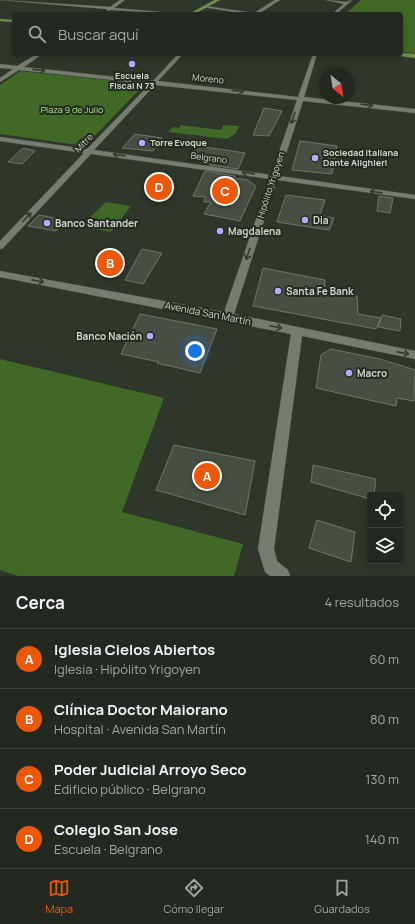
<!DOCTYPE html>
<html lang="es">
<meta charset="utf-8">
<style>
body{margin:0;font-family:Manrope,sans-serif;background:#2f342d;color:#f1f3f6}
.controls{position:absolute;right:12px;bottom:12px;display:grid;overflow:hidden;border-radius:4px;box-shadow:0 2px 6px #0003}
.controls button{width:36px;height:36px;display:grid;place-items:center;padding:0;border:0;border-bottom:1px solid #40443e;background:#232820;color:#f1f3f6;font:20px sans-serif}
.compass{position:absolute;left:319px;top:68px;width:36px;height:36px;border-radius:50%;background:#232820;box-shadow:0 2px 6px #0003;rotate:150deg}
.you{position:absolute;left:195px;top:351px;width:14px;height:14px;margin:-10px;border:3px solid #fff;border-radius:50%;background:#1a73e8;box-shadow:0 0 0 6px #1a73e833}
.badge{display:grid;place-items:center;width:26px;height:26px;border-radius:50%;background:#ea580c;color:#fff;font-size:13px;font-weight:700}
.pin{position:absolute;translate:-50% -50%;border:2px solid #fff;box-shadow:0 1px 4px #0006}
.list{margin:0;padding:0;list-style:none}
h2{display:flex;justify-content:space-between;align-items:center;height:52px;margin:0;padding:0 16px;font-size:17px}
h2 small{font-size:13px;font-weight:400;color:#a3a6a5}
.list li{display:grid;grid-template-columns:26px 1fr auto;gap:12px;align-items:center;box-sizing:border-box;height:60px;padding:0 16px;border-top:1px solid #40443e}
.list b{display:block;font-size:15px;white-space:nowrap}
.list p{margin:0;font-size:13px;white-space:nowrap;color:#a3a6a5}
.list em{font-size:13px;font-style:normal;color:#a3a6a5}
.icon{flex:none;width:22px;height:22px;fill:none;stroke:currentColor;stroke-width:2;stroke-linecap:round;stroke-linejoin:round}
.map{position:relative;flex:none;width:415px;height:576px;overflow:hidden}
.search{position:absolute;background:#232820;box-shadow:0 2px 6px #0003;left:12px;right:12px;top:12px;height:44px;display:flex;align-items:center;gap:10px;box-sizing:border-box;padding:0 14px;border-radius:4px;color:#a3a6a5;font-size:15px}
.sheet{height:292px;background:#232820}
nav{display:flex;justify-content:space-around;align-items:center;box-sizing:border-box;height:56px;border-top:1px solid #40443e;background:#232820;font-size:11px;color:#a3a6a5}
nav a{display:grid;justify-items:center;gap:2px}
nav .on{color:#ea580c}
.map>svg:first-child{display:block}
</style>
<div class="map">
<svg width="415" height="576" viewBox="0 0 415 576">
<rect width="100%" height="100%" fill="#2f362b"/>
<path fill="#406827" d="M361,0h54v53l-14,-1v-38h-56z
M20,71l125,13 -60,62 -85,-12v-49z
M181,125l40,5 2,-5 16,1 -3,7 -9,6 -59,-7 5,-5 6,1z
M106,202l25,4 -20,26 -21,-4 8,-9 -8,-2z
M0,359l164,39 -42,114 121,32 -9,32h-216l-18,-6z"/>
<path fill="#474e43" stroke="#6e766a" d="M264,108l18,3 -13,25 -16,-1z
M135,134l27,4 -9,13 -31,-3z
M300,141l37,5 -5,28 -40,-4z
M196,146l16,2 33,5 -7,16 -29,-4 3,-6 -20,-3z
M23,148l12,3 -13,13 -14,-2z
M205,171l30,5 -1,2 14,2 8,6 -16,35 -36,-7 7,-12h-7l1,-5 -12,-1z
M286,195l39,5 -5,15 14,3 -5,12 -52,-8z
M379,196l14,2 -3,15 -13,-2z
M39,215l26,5 -9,11 -28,-5z
M142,249l20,4 -19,31 -18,-4z
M263,268l62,12 -1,11 33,5 1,18 23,4 -5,11 -123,-23z
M140,314l77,15 -17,44 -43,-10 2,-1 -38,-8z
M382,315l19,4 -1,12 -22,-4z
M331,349l49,10 35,11 -1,31 -17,-3 -1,8 -80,-18 5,-33z
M174,445l81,16 -10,54 -89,-25z
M313,465l63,14 -2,16h-4v4l-59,-17z
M317,520l38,12 -4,30 -42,-14z"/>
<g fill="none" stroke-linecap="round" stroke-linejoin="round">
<defs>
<path id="minor" d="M0,0l110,7 10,-7h5l-11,8 70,6 -73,-4 -3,1 -2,-2z
M275,0h5l-22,14h-12l-43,-7 2,-1 49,7z
M326,0l20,2 6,-2 -16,14h-4l12,-10z
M37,54h5l-18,13 129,14 25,-27h5l-25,27 140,16 15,-43h4l-13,43 111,12v4l-112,-12 -24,75 136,19v4l-138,-19 -43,134 181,37v8l-113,-23 -28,213 3,12 11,9 2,6h-20l-5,-4 -7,-23 33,-215 -291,-57v-6l224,41 46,-133 -179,-25 -88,94 -3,1v-8l84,-88 -84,-12v-4l87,12 63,-65 -131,-14 -19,12v-4l13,-9 -13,-1v-4l17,2zM155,85l142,15 -26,75 -177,-25z"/>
<path id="major" d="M215,0h5l-26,14h-5z
M0,19l14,1v2l-14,-1z
M401,53l14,1v4l-28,-4z"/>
</defs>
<use href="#minor" stroke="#4b5147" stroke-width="1"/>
<use href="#major" stroke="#4b5147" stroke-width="1"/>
<use href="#minor" fill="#757d71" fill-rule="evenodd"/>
<use href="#major" fill="#6a9350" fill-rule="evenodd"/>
</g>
<defs><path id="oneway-shaft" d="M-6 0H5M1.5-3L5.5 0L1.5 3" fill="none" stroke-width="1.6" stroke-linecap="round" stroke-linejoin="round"/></defs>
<g stroke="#353b31">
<use href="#oneway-shaft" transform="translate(39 70) rotate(6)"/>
<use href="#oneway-shaft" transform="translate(238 91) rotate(6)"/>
<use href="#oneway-shaft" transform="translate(367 105) rotate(7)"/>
<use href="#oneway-shaft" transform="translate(293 118) rotate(109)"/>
<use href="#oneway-shaft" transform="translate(119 155) rotate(-172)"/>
<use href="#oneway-shaft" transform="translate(248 173) rotate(-172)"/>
<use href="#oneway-shaft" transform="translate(376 192) rotate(-172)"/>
<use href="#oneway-shaft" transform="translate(27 217) rotate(-47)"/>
<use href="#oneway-shaft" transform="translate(248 254) rotate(108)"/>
<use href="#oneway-shaft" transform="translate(38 281) rotate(11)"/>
<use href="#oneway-shaft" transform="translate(276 327) rotate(12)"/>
<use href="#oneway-shaft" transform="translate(403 353) rotate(11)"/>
</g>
<g fill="#b0aefa" stroke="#252b21" stroke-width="1.5">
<circle cx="132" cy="64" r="4"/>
<circle cx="142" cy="143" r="4"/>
<circle cx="315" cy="158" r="4"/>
<circle cx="305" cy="220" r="4"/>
<circle cx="47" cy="223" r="4"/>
<circle cx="220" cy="231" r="4"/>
<circle cx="278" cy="291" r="4"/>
<circle cx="150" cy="336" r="4"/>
<circle cx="349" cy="373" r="4"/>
</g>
<g text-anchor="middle" stroke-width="4" stroke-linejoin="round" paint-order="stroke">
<g font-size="9" font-weight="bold" fill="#d0d5ce" stroke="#252b21" text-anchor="start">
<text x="132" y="79" text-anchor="middle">Escuela<tspan x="132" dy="10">Fiscal N 73</tspan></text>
<text x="150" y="146">Torre Evoque</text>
<text x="323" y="156">Sociedad Italiana<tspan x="323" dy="10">Dante Alighieri</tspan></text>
</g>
<g font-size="9" fill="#d0d5ce" stroke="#252b21">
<text transform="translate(208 79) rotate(6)" y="3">Moreno</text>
<text transform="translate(84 143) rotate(-47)" y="3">Mitre</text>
<text transform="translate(209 158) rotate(8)" y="3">Belgrano</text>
<text transform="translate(271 185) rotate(-72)" y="3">Hipólito Yrigoyen</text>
</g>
<g font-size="9" fill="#a4e380" stroke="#252b21">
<text x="72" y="113">Plaza 9 de Julio</text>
</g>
<g font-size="10" font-weight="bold" fill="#d0d5ce" stroke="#252b21" text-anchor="start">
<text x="313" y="224">Dia</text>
<text x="55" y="227">Banco Santander</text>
<text x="228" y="235">Magdalena</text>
<text x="286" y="295">Santa Fe Bank</text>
<text x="142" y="340" text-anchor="end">Banco Nación</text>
<text x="357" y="377">Macro</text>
</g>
<g font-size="10" fill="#d0d5ce" stroke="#252b21">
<text transform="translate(208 313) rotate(11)" y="4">Avenida San Martín</text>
</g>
</g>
</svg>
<div class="controls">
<button><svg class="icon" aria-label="locate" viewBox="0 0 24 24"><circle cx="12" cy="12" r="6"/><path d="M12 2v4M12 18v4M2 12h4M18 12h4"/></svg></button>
<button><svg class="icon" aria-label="layers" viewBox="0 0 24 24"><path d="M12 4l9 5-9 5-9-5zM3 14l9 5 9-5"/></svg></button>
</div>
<svg class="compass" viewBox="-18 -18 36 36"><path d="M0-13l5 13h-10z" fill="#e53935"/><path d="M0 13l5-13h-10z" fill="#a3a6a5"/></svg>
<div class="you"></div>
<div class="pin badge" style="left:207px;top:476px">A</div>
<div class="pin badge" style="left:110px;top:263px">B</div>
<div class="pin badge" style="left:225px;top:191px">C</div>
<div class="pin badge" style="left:159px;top:187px">D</div>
<div class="search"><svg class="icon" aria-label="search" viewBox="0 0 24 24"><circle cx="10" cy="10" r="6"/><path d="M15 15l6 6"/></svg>Buscar aquí</div>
</div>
<section class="sheet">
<h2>Cerca<small>4 resultados</small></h2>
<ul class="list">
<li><span class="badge">A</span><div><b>Iglesia Cielos Abiertos</b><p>Iglesia · Hipólito Yrigoyen</p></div><em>60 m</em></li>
<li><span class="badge">B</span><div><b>Clínica Doctor Maiorano</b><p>Hospital · Avenida San Martín</p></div><em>80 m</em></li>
<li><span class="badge">C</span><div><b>Poder Judicial Arroyo Seco</b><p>Edificio público · Belgrano</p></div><em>130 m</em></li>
<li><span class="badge">D</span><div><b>Colegio San Jose</b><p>Escuela · Belgrano</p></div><em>140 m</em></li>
</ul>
</section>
<nav>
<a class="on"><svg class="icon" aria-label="map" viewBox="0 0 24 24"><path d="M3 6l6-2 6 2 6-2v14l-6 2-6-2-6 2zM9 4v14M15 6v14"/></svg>Mapa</a>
<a><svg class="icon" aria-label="directions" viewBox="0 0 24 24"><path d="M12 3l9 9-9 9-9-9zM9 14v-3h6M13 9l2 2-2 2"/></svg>Cómo llegar</a>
<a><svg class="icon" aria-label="saved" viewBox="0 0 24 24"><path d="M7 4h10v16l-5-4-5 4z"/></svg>Guardados</a>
</nav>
